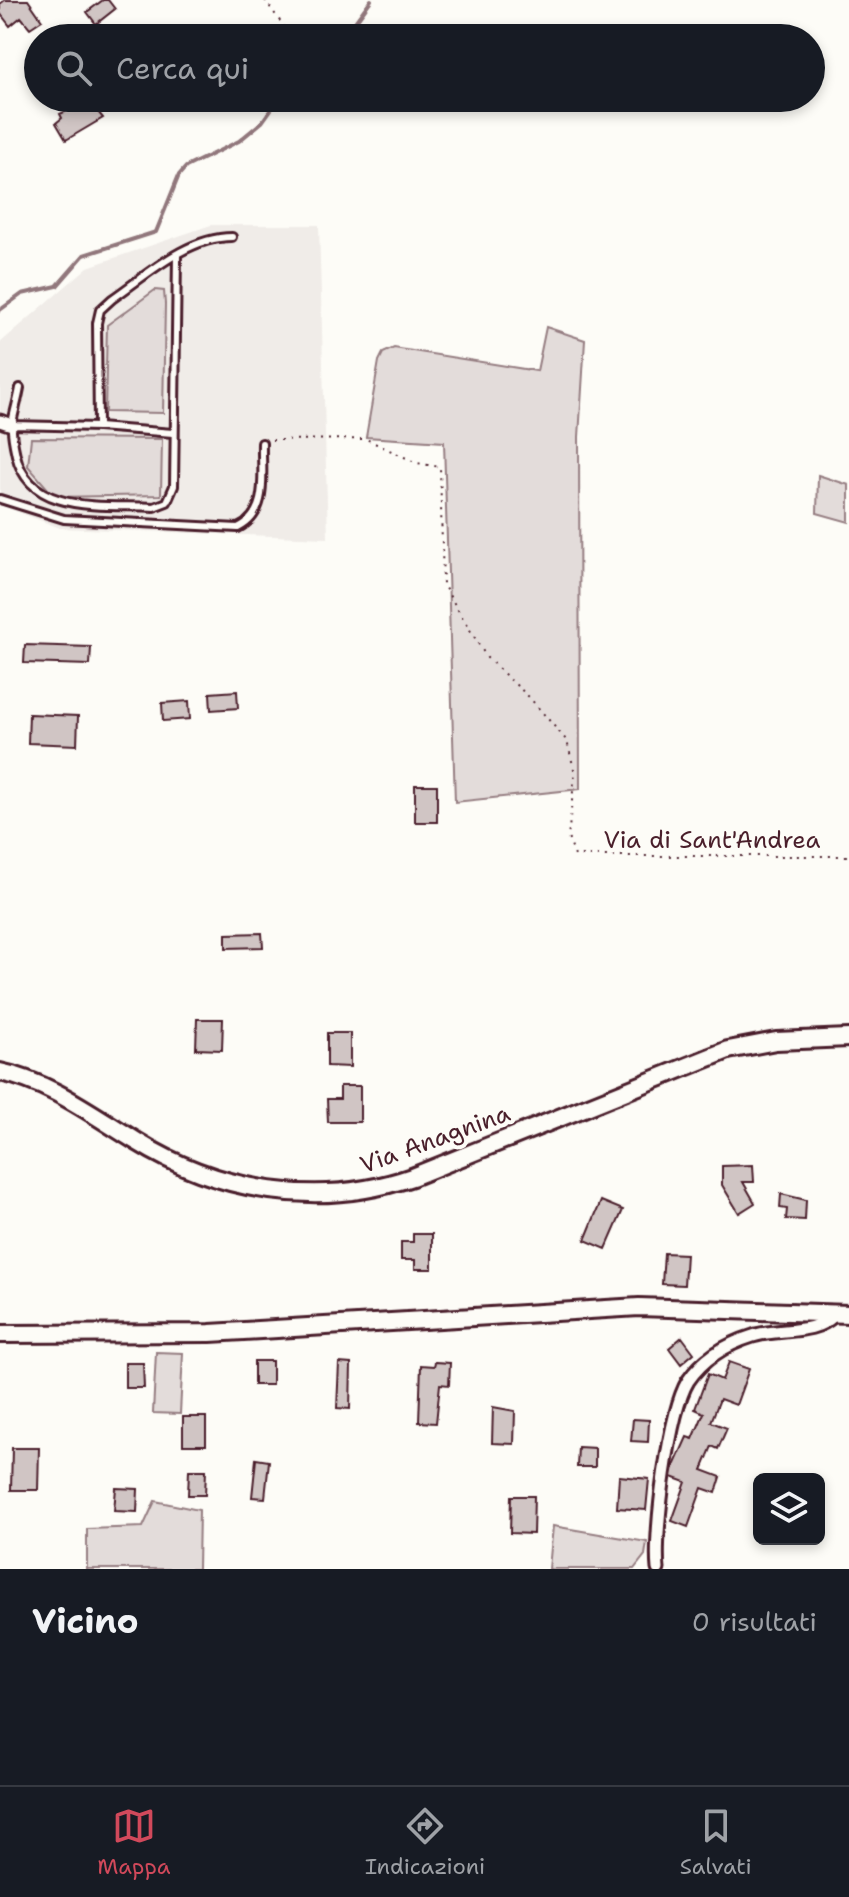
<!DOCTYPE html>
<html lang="it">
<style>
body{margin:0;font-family:"Shantell Sans",sans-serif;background:#20242c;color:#f1f3f6}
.controls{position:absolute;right:24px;bottom:24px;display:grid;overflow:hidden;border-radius:12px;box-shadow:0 4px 12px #0003}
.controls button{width:72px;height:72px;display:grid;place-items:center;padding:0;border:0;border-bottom:2px solid #363941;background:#171b24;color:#f1f3f6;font:40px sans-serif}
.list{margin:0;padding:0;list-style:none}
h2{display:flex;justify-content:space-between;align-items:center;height:104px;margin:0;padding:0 32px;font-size:34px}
h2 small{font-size:26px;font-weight:400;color:#9ea1a6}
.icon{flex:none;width:44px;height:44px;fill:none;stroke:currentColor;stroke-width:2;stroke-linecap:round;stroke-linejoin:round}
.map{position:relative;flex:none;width:849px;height:1569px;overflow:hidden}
.search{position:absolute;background:#171b24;box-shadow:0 4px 12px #0003;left:24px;right:24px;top:24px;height:88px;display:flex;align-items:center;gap:20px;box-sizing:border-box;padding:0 28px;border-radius:44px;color:#9ea1a6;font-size:30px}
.sheet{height:216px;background:#171b24}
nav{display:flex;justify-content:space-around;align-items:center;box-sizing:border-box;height:112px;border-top:2px solid #363941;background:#171b24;font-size:22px;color:#9ea1a6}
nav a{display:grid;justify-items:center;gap:4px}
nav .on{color:#d1495b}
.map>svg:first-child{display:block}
</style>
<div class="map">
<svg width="849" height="1569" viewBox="0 0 849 1569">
<rect width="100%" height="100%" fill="#fdfcf7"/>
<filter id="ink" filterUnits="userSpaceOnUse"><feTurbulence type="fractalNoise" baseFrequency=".0125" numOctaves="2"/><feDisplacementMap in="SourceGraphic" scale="16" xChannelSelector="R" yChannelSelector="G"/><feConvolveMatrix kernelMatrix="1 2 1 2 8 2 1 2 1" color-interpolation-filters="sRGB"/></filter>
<g filter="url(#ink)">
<path fill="#f0ece8" d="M211,225h108l9,313 -268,-10 -60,-23v-162l88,-76z"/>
<path fill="#e3dcda" stroke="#967e82" stroke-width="2" d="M155,290l9,1 1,13 -2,109 -58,-1 2,-87z
M546,327l39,13 -6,97 1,352 -125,13 -11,-360 -78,-5 13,-76 4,-8 11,-5 143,23z
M31,438l131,1 -1,56 -106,2 -27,-31z
M818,475l31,10v37l-32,-9z
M156,1352l27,1 -3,61 -27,-1z
M155,1501l44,9 -1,59h-111v-40l56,-2z
M553,1526l94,16 -2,13 -11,14h-85z"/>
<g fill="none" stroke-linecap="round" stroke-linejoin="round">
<path stroke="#91777b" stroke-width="4" d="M336,38l19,-16 16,-22
M0,310l22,-16 35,-8 27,-31 72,-23 23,-57 7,-8 53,-26 23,-19 17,-24"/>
</g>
<path fill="#d0c5c4" stroke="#4a1f2b" stroke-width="2" d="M5,0h23l14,20 -12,8 -9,-11 -11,9 -10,-13v-9z
M103,0h5l7,9 -19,15 -9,-12z
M89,101l14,17 -37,22 -10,-17 6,-5 -2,-4z
M25,645l66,2 -1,18 -66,-2z
M237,691l1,17 -27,2 -1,-17z
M189,701l1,18 -27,2 -1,-18z
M29,714l49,2 -1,29 -49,-2z
M415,785h22v37h-22z
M262,933l1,14 -37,1v-14z
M197,1019h26l-1,31 -26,-1z
M327,1033h23v34l-23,-1z
M340,1086h20v36h-32l-1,-23h13z
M753,1165l1,17h-11l12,21 -16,10 -17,-28v-19z
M781,1194l25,6 -1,20 -19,-1 1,-10 -7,-1z
M601,1201l22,9 -17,39 -21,-9z
M413,1234h19v35h-17v-9h-14v-18h12z
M664,1253l22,1 -2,31 -22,-1z
M682,1337l12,16 -13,11 -12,-16z
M254,1361h18v24h-18z
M435,1362l15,1 -1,22 -9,-1 -4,39 -17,-1 2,-57 13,1z
M729,1362l20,7 -13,36 -16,-6 -9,23 16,6 -9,21 -6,-3 -10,24 19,7 -5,16 -14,-5 -14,39 -16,-6 14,-39 -14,-5 2,-11 13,-29 6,2 11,-26 -9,-4 13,-35 14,6z
M125,1363h18l1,25h-19z
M339,1363l12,1 -1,45 -13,-1z
M493,1407l22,4 -1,33 -22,-1z
M183,1417h23v28h-23z
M633,1419l16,1 -1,22 -17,-1z
M578,1447l17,1v19h-18z
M12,1448h27l-1,42h-27z
M256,1459l13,2 -4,37 -13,-1z
M189,1470h17l-1,25h-17z
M619,1476l30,3 -3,31 -29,-2z
M116,1488l22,1 -1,23 -23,-1z
M511,1496h23l-1,38 -23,-1z"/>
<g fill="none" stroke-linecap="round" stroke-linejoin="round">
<defs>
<path id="lane" d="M20,388c-2,12 -6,24 -8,36 -1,9 2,22 4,31 14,61 90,49 138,52l13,-5 7,-16 3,-230
M12,425l86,2 -1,-104 3,-13 12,-11c35,-24 75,-62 120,-62
M98,427l75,6
M0,499l64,20 174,9c32,-15 23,-56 24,-85"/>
<path id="street" d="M0,421l12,4
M658,1569c-4,-37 11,-157 30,-188 15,-22 39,-37 65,-45 27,-9 60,0 81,-21"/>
<path id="secondary" d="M0,1072c50,10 93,43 136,69 82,51 184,68 276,36l316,-127 48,-9 73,-3
M0,1334l210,-1 429,-26 210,7"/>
</defs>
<use href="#lane" stroke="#4a1f2b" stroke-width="12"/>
<use href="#street" stroke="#4a1f2b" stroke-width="17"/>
<use href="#secondary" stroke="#4a1f2b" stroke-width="22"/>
<path stroke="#4a1f2b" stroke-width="2" stroke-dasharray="2 6" stroke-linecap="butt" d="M265,0l27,38
M272,440l94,-1 51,24 23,4 3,118 44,73 42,39 38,44 8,32 -7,65 7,18h274"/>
<use href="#lane" stroke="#fdfcf7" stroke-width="6"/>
<use href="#street" stroke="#fdfcf7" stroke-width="11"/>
<use href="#secondary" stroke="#fdfcf7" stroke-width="16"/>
</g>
</g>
<g text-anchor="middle" stroke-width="8" stroke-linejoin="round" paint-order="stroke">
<g font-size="24" fill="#4a1f2b" stroke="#fdfcf7">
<text x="712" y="848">Via di Sant'Andrea</text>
<text transform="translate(435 1139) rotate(-20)" y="8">Via Anagnina</text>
</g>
</g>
</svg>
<div class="controls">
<button><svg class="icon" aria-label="layers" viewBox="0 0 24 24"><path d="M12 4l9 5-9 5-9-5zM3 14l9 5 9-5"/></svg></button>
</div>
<div class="search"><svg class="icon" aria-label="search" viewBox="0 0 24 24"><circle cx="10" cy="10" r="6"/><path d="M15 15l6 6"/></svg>Cerca qui</div>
</div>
<section class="sheet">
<h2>Vicino<small>0 risultati</small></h2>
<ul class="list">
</ul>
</section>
<nav>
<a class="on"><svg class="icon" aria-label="map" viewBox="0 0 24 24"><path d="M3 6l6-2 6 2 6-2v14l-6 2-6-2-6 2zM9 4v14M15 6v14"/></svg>Mappa</a>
<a><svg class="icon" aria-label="directions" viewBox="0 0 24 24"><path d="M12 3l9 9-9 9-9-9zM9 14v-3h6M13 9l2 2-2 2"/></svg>Indicazioni</a>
<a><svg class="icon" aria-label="saved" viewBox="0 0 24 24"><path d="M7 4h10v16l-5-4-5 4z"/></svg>Salvati</a>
</nav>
